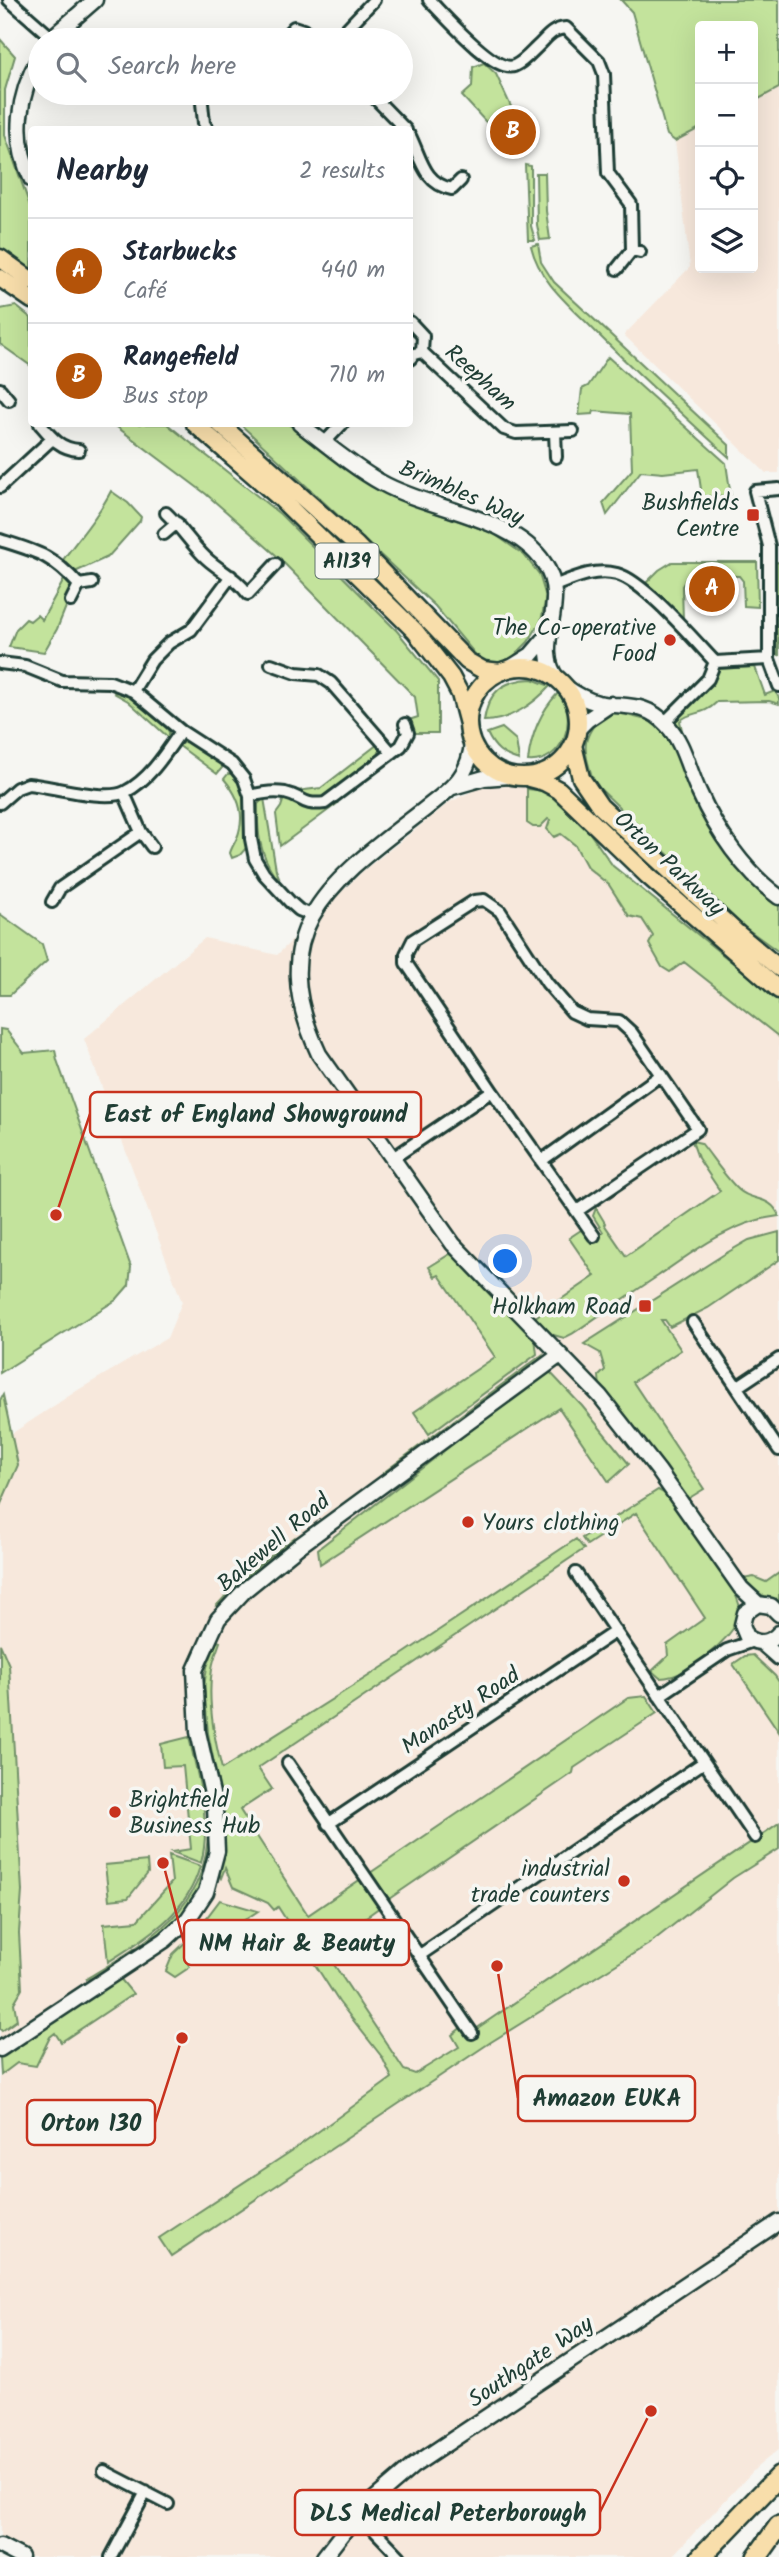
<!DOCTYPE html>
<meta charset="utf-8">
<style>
body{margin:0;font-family:Kalam,sans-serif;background:#f2f2f3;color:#1f2937}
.controls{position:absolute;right:21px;top:21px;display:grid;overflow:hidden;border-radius:7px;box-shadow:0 7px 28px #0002}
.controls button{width:63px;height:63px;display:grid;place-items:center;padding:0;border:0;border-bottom:2px solid #e0e1e3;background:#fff;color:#1f2937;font:35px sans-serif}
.you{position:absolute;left:506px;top:1262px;width:24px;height:24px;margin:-18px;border:5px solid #fff;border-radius:50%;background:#1a73e8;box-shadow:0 0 0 10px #1a73e833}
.badge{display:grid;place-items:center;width:46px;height:46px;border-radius:50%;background:#b45309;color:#fff;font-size:23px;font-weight:700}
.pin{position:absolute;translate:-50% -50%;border:4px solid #fff;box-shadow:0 2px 7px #0006}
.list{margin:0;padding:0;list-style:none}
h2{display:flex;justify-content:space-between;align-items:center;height:91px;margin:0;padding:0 28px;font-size:30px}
h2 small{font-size:23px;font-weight:400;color:#747a83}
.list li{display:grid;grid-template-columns:46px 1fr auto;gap:21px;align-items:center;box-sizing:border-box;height:105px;padding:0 28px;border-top:2px solid #e0e1e3}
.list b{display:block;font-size:26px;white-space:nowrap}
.list p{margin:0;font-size:23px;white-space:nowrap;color:#747a83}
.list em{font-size:23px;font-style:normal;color:#747a83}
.icon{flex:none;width:38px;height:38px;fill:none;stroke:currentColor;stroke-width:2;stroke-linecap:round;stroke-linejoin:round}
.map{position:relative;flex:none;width:779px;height:2557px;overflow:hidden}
.search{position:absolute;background:#fff;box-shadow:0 7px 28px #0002;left:28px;top:28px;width:385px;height:77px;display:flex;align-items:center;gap:18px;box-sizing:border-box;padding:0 24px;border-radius:38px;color:#747a83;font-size:26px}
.panel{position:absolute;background:#fff;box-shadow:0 7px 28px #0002;left:28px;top:126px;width:385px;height:301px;border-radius:7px}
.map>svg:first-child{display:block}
</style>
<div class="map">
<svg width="779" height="2557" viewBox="0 0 779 2557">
<rect width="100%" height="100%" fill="#f6f6f2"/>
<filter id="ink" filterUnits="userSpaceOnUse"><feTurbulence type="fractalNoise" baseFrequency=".0143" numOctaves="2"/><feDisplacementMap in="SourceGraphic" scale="14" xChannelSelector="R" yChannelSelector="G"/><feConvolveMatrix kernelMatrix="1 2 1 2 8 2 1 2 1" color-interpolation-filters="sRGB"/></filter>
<g filter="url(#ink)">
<path fill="#f7e8dc" d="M779,88v385h-13l-142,-138 66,-68 -15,-126 25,-13v140h53v-166z
M521,786l6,3v34l23,-3 25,25 12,22 22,18 20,31 13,2 11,18 126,101v1412l-22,18 -86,90h-671v-1112l5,-7 73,-48 89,-52 15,-36 -98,-263 121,-101 72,17 86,-84 87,-69 31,-15z"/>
<path fill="#c3e39c" stroke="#719068" stroke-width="2" d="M621,0h158v88l-26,14v-76h-53v102l-25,13 -8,-6 -35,-123z
M0,39l15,17 -10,34v45l26,74v62l-31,-22z
M484,63l12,11 17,37 -3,34 -2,1 -46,-50 10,-9 1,-20z
M525,165l6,1v60l4,14h-7z
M536,173h9l1,38 4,28 -10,1 -3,-15z
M538,244l3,18 13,20 175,163v12c-47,-43 -94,-85 -138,-130 -24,-24 -52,-47 -60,-81z
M16,306l15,12v48l-31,-22v-35z
M608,357l118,106 5,34 -29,-1 -4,-27 -35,4 -22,-2 -34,44 -4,-12 29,-33 -2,-56 -36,-3 -1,3 -14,1 3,-26 6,-3z
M113,424h54l113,90 117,117 41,50v52h-26l-3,-13 9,-3 -3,-20 -138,-141 -71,-62z
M240,424h48l114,77 91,32 31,22 15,19 7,23 -5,24 -13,21 -24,24 -24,-6 -45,-54z
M111,491l17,12 13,14 -1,4 -32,36 -33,15 -12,-12c16,-23 35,-43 48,-69z
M672,562h85l1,45 -14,-1 -1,-25 -4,-5h-51l-6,10 1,34 -39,-35 15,-15z
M779,562v93l-2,-1 -3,-91z
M65,578l9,9 -17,42 -13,23 -35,-5 7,-18 10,-10 4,2 7,-6 5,5z
M755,667l10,28 10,-4 4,7v6l-10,-3 -52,1c-15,15 -25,8 -37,19l3,14 -11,-9 4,-11 40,-46z
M532,679l18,7c-16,18 -41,35 -66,35 4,-29 19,-41 48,-42z
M116,689l17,8 33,29 3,6v6l-41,-37 -14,-8z
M558,693c22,24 5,71 -30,68 3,-26 12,-49 30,-68z
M606,710l49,12 15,16 16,43 49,84 44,37v50l-40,-29 -145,-140c-11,-36 -15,-43 12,-73z
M502,728l14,12 3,20c-17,-5 -25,-12 -32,-27z
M187,741l35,21v6l-5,6 -39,-29z
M378,744l2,4 -2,9 -46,36 -17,6 -19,-8 25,-3z
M233,773l12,22 2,52 -7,8 -8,3 -2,-5c2,-7 7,-13 9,-21 6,-20 -2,-38 -15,-53l4,-5z
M527,789l19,2 43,41 24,34 166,134v37l-95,-75 -14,10 -8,-5 -13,-23 4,-8 -11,-17 -13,-3 -20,-31 -22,-18 -12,-22 -14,-11 -7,3 -7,-8 3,-9 -2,-1 -8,8h-7l-6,-4z
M264,798l12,72 3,7 -4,-1c-16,-24 -18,-44 -17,-72z
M284,798l30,11h10l14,-6 -58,43 -4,-32 5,-7z
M0,914l42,30 5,17 -37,34h-10z
M0,1029l6,1 18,23 31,-3 2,10 74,207 -2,18 -13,15 -116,73z
M692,1141l9,2c12,15 24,34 38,47 13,12 32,5 40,26 -46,5 -84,34 -121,60 -29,19 -58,39 -86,58l-8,4 -14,-4 -16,-16 61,-42 -26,-38 15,-10 9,11 10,-7 -10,-16 3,-8 9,15 -1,1 22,32 94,-65 -22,-33z
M779,1232v28l-71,48 -38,19 -5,-7h-4l20,30 -48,32 71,107 -18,11 -39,-55 -47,-57 -1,-12 6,-6 -5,-17 -16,-9 139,-89 26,-15z
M450,1254l8,4 77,80 2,16 -108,80 -15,-22 81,-55 -56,-82 -4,2 -6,-10z
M542,1355l-3,7 -154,114 -2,-3z
M548,1370l34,36 47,58 -20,18 -50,-74 -239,156 -2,-15z
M3,1395l15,70 -18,41v-106z
M658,1490l12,6c14,20 73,96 70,116 -2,16 -21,34 -33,43 -14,11 -28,23 -47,23l-8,-7 16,-15 -1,-11 38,-27 -69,-105 -49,32 -5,-7z
M294,1538l-1,5 -69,61 -7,1 24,-26z
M576,1539l8,10 -326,219 14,21 -32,21 68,105 53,-36 19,28 -57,41 81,122 11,4 44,-27 -7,-12 10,-8 5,8 312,-212v26l-46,29 -84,66 -158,98 -320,214 -12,-18 134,-88 99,-72 -10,-21 -43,-55 -61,-95 -4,3 -6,-7 -35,-16 -8,-19 -4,10 -3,-6 5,-23v-41l-15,-75 -4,-47 3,-19 10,-26 3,1c-3,9 -7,18 -8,27 -5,32 2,69 10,100l175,-111z
M779,1573v27c-15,0 -26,-12 -37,-21l12,-2 12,5z
M0,1644l9,21 13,226 -3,42 3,56 -8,14 3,17 -15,11 -2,-2z
M753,1655l22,21 4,6v50l-46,-68 12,-8z
M646,1696l11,17 -83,55 -1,5 -184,126 -19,-26 258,-175z
M189,1737c9,41 23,85 12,126l-29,-11 19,-3 -8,-83 -20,1 -2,-23z
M193,1740c12,11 13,40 15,56 1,17 6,38 4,54 -10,69 -63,94 -115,128l-11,1c67,-41 130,-75 121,-165 -2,-25 -9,-50 -14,-74z
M169,1855l31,11c-13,48 -53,71 -92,96l-4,-38 33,-3 35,-39z
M147,1861l1,12 -20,25 -19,2 -4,-35z
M220,1900l38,11 -73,48 5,8 -15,10 -9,-6 7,-17 22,-21z
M119,1977l14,17 -72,48 -6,-9 -5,4 -14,29 -19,-3 -16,12 -1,-17z"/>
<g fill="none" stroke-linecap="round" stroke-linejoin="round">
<defs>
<path id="street" d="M9,0l42,37
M429,0c15,15 65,73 85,66 8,-3 16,-12 22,-18 11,-10 15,-19 30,-20l33,33 5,13 4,99 23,31 1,46
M282,40l12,-13 9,3 12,10
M336,40l38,-40
M201,93l3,30 4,7
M370,93l36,37
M410,136c11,22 14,48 42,53l9,-9
M617,269l15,-19 8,2
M410,322l13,14 -1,16 -8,2 -4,5
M422,352l82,77 12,4 57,-2
M0,389l9,11
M40,424c11,13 20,25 39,26
M555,432l1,25
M325,442l17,-18
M0,487l52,-48
M779,489l-24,2 14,55v113l10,27
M166,513c15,14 25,31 40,45 14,13 31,20 42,36l28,-30
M164,534l13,-11
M0,540c38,12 52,15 79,45
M554,586c20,-8 41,-18 63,-12 27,7 78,67 98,88l54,-3
M71,601l8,-16 13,-2
M0,663l25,3 37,15 48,1 23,9 48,40 51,33 12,15 6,17 1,43 4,20 9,15 26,28 9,8 13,5
M271,664l25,9 23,2 12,8 61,70
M133,691l19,-31 17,-17 22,-13 40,-54
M665,722l43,-43 7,-17
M250,796c11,-3 23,-5 35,-3 19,4 16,13 40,10l76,-57 7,-13 -3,-9
M0,803l17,-15 11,-4c23,2 78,18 97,8 24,-12 41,-39 56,-61
M141,832l11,15
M52,902l8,-14 81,-56 -17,-39
M393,1158l99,-67
M541,1161l120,-86
M577,1211l121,-82 -66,-96 -13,-12 -32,-2 -15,-7 -25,-29 -47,-72 -16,-11 -10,1 -61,39 -7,14v9l86,128 102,145
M693,1322l86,128
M737,1387l42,-28
M576,1573l179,264
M659,1696l68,-46 26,-9
M288,1763l184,270
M328,1824l288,-193
M420,1955l284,-193
M104,2471l64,33
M358,2513l42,44
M111,2557l35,-65"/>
<path id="secondary" d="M49,40l46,-40
M32,180c-21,-41 -14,-85 8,-124
M300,424c26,20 53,43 82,59 48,27 131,33 162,80 28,41 -14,82 14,117
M507,670l24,-15 17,-20
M564,686c11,8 21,14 34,17 26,5 47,-2 69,22 17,18 21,44 32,67 17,38 45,80 80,105
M577,730l10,-10 24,-16
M472,742c-2,35 -22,47 -47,67 -92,71 -165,118 -106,245l134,190 147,152 58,74 83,118 17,16
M453,787l31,-9 26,-2
M779,1614l-8,-8 -13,-2 -13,9 -3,12 5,12c12,8 23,7 32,-4
M762,1643l17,15
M0,2049l165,-109 23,-21 18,-27 11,-41 -2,-44 -17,-75 -3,-62 23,-51 28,-30 53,-43 261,-191
M0,2546l21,11
M324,2557l34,-44 55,-47 366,-244"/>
<path id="primary" d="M0,258l32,23
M0,278l32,22
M195,424l86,75 134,132 36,46 9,17 8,30
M220,424l136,121 111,116 16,9 18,2
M468 722a55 55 0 1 1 110 0a55 55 0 1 1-110 0Z
M573,745l8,33 19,28 138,128 41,34
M529,778l15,4 15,8 88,85 132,115"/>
<path id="highway" d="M701,2557l78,-81
M757,2557l22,-31"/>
</defs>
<use href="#street" stroke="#1f3d34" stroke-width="16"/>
<use href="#secondary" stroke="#1f3d34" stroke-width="19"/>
<use href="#primary" stroke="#1f3d34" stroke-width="21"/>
<use href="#highway" stroke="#1f3d34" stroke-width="24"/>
<use href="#street" stroke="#f6f6f2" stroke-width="10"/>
<use href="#secondary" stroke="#f6f6f2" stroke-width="14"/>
<use href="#primary" stroke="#f8deab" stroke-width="16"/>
<use href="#highway" stroke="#f8deab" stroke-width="19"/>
</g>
</g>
<g fill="#c8321e" stroke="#f6f6f2" stroke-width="2.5">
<rect x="746" y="508" width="14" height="14" rx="3.5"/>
<circle cx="670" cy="640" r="7"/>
<rect x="638" y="1299" width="14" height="14" rx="3.5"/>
<circle cx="468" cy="1522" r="7"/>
<circle cx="115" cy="1812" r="7"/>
<circle cx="624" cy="1881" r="7"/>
</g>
<g text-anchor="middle" stroke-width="7" stroke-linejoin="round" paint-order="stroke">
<rect fill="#f6f6f2" stroke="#60746d" stroke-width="2" x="315.5" y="543.5" width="63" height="35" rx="5"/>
<g font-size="21" font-weight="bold" fill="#1f3d34">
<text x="347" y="568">A1139</text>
</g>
<g font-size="23" fill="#1f3d34" stroke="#f6f6f2">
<text transform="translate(481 377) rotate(42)" y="8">Reepham</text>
<text transform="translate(462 492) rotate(23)" y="8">Brimbles Way</text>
<text transform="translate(670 863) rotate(43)" y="8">Orton Parkway</text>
<text transform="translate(273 1542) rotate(-40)" y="8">Bakewell Road</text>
<text transform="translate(460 1710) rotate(-34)" y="8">Manasty Road</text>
<text transform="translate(530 2361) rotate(-34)" y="8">Southgate Way</text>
</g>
<g font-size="23" fill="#1f3d34" stroke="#f6f6f2" text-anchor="end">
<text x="739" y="510">Bushfields<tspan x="739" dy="26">Centre</tspan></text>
<text x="656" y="635">The Co-operative<tspan x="656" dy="26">Food</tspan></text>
<text x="631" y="1314">Holkham Road</text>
<text x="482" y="1530" text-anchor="start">Yours clothing</text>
<text x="129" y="1807" text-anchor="start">Brightfield<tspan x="129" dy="26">Business Hub</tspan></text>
<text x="610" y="1876">industrial<tspan x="610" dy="26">trade counters</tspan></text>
</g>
</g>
<path fill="none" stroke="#c8321e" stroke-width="2.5" d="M56 1215L90 1114M163 1863L184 1943M497 1966L518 2098M182 2038L155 2122M651 2411L600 2512"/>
<g fill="#c8321e" stroke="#f6f6f2" stroke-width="2.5">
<circle cx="56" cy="1215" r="7"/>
<circle cx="163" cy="1863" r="7"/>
<circle cx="497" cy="1966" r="7"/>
<circle cx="182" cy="2038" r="7"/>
<circle cx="651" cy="2411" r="7"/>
</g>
<g fill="#f6f6f2" stroke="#c8321e" stroke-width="2.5">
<rect x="90" y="1092" width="331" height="45" rx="7"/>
<rect x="184" y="1920" width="225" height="45" rx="7"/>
<rect x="518" y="2076" width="177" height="45" rx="7"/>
<rect x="27" y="2100" width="128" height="45" rx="7"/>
<rect x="295" y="2490" width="305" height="45" rx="7"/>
</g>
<g font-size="24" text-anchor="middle" font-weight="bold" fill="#1f3d34">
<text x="256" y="1122">East of England Showground</text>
<text x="297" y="1951">NM Hair &amp; Beauty</text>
<text x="607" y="2106">Amazon EUKA</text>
<text x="91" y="2131">Orton 130</text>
<text x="448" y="2521">DLS Medical Peterborough</text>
</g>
</svg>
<div class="controls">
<button>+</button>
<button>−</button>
<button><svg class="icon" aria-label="locate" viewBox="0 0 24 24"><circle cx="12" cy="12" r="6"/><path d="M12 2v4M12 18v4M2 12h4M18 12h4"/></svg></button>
<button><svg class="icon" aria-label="layers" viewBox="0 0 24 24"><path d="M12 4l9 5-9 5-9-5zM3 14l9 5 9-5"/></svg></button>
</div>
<div class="you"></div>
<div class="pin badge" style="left:712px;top:589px">A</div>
<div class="pin badge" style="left:513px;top:132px">B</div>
<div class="search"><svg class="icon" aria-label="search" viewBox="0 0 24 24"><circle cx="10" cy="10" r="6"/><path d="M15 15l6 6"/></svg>Search here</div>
<section class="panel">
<h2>Nearby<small>2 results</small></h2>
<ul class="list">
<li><span class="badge">A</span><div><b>Starbucks</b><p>Café</p></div><em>440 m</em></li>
<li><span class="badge">B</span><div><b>Rangefield</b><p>Bus stop</p></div><em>710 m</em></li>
</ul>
</section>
</div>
